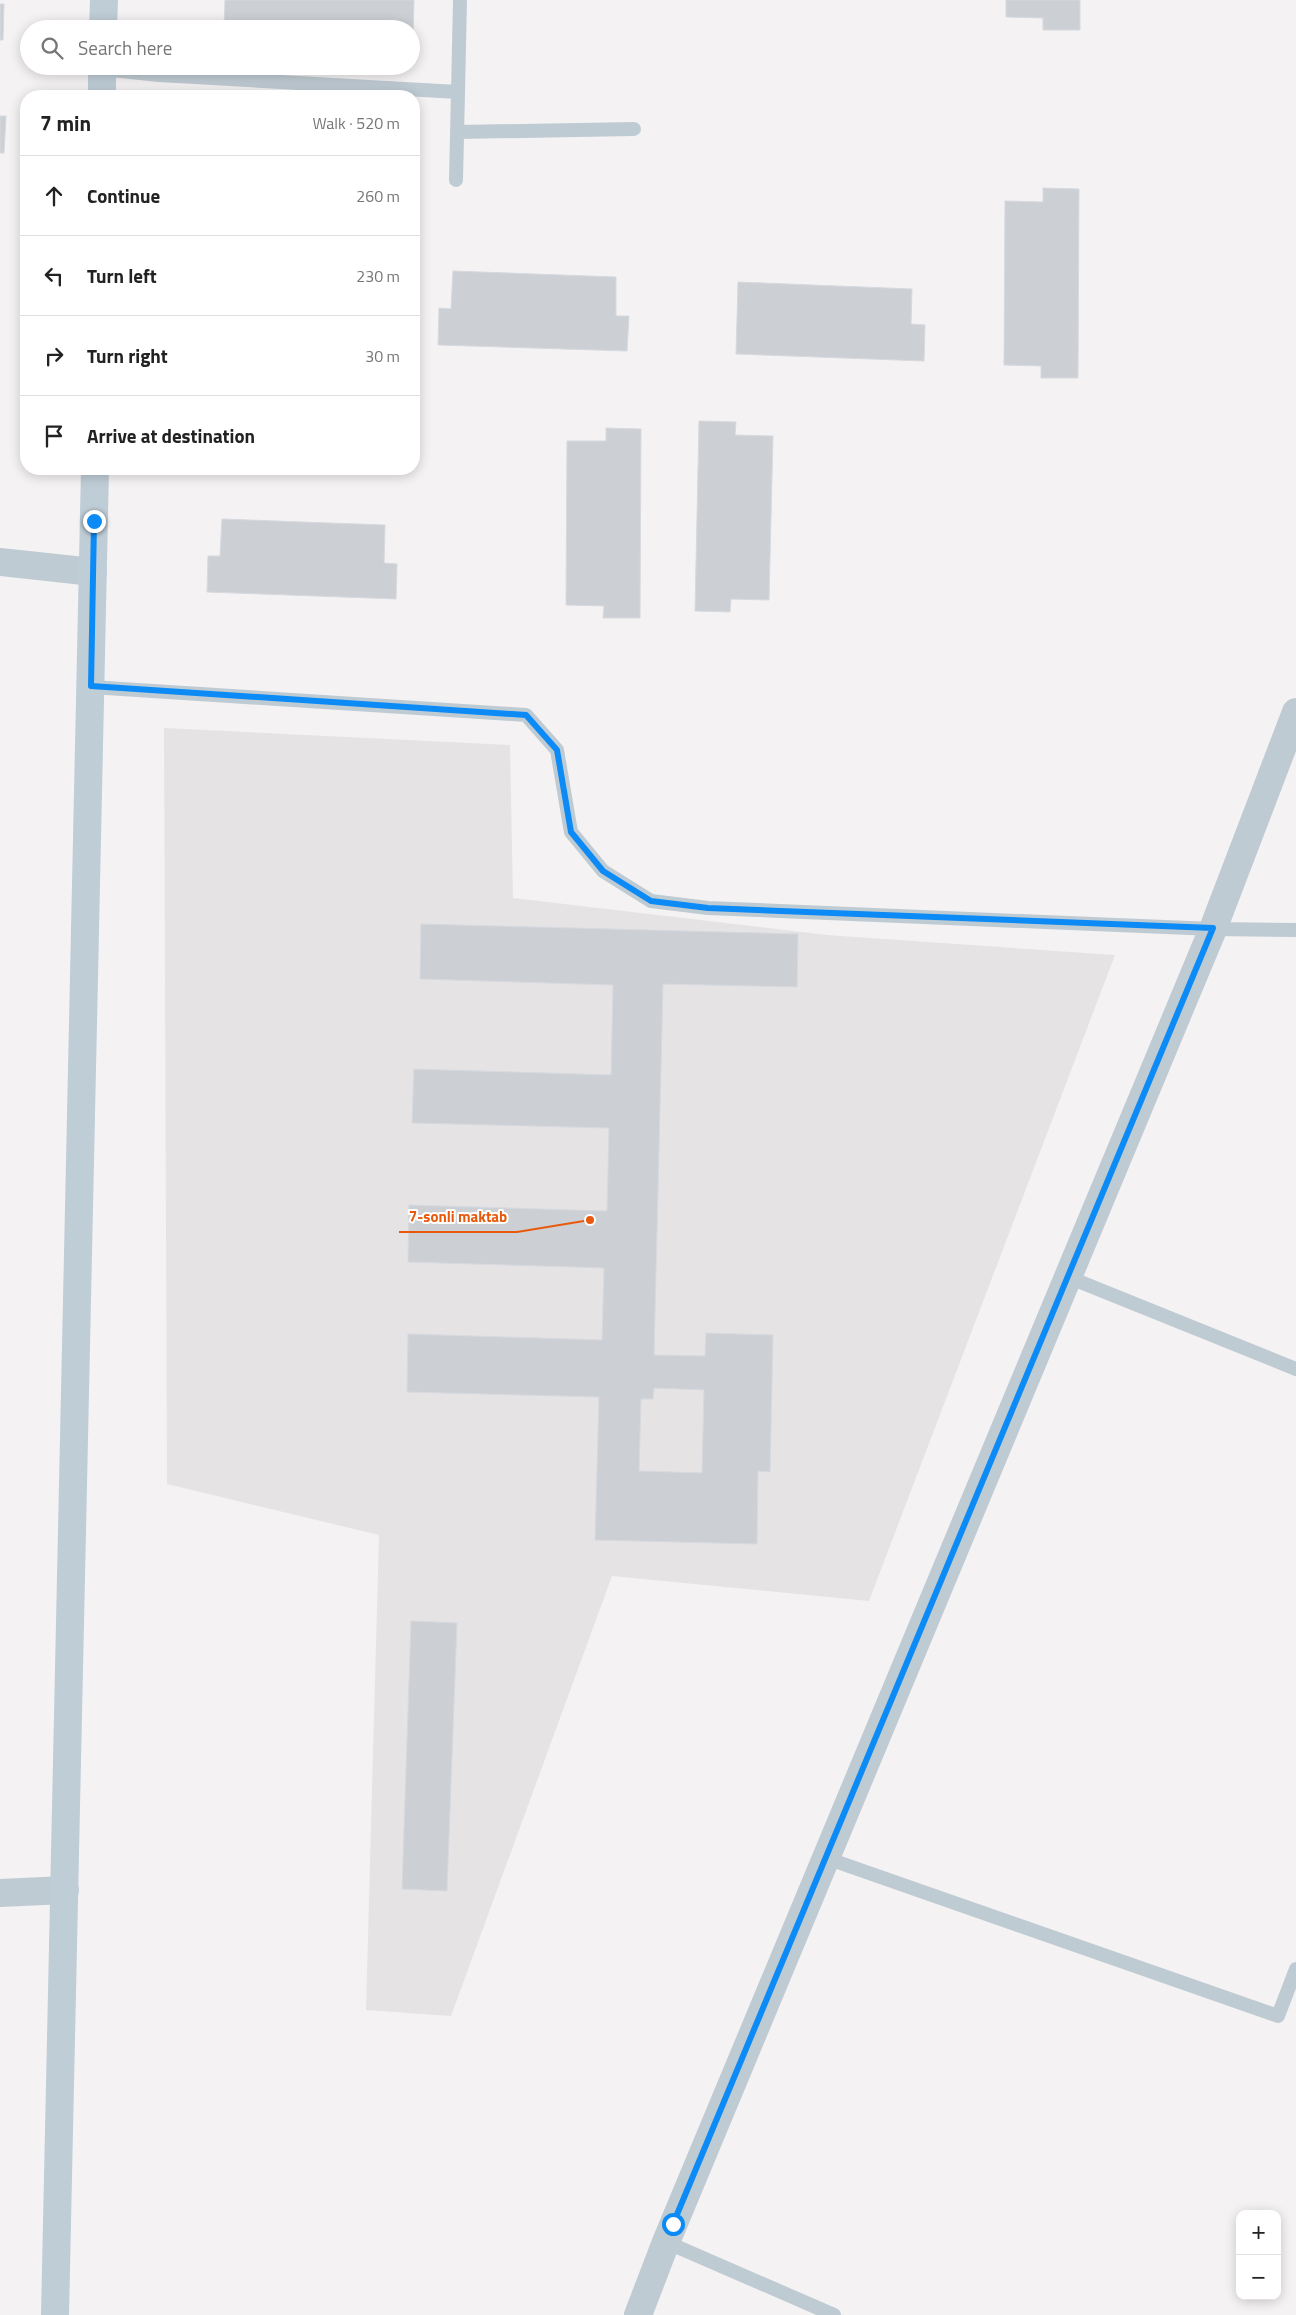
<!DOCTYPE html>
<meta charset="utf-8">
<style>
body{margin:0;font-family:"Titillium Web",sans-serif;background:#f6f6f6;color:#222}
.controls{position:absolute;right:15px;bottom:15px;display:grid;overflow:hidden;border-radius:10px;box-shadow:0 2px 12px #0003}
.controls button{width:45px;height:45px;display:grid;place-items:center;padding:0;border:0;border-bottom:1px solid #e0e0e0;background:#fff;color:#222;font:25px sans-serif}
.stop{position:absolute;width:15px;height:15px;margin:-11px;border:4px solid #0c8af5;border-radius:50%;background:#fff}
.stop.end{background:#0c8af5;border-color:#fff;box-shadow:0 1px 5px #0008}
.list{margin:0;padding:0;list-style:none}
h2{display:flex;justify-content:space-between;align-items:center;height:65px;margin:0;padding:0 20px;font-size:21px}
h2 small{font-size:16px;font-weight:400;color:#767676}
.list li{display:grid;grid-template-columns:32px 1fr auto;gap:15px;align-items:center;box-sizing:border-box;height:80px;padding:0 20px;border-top:1px solid #e0e0e0}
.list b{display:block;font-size:19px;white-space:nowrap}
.list em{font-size:16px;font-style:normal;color:#767676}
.icon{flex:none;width:28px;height:28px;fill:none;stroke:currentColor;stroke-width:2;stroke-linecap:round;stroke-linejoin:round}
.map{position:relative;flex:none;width:1296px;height:2315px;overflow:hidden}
.search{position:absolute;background:#fff;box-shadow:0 2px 12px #0003;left:20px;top:20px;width:400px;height:55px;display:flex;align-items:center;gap:12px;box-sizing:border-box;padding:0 18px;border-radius:28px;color:#767676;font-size:19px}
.panel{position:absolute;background:#fff;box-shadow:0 2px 12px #0003;left:20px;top:90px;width:400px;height:385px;border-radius:20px}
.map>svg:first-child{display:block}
</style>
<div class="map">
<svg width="1296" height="2315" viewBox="0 0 1296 2315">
<rect width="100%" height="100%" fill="#f5f2f3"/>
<path fill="#e6e3e5" d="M164,728l346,17 3,153 314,37 288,20 -246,646 -257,-25 -161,440 -85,-6 13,-475 -212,-51z"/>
<path fill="#ccd0d5" stroke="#d6d9de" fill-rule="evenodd" d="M225,0h189l-1,35 -2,-6 -187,-1z
M1006,0h74v30h-37v-12l-37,-1z
M0,4h4l-1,36h-3z
M0,116h6l-2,37h-4z
M1043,188l36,1 -1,189h-37v-12l-37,-1 1,-164 38,1z
M453,271l163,6v39h13l-2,35 -189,-6 1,-37 12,1z
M738,282l174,7 -1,35 14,1 -1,36 -188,-7z
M699,421l37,1 -1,13 38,1 -4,164 -38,-1 -1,13 -35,-1z
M606,428l35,1 -1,189h-37l1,-12 -38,-1 1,-164h39z
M222,519l163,6 -1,38 13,1 -1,35 -189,-7 1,-36h12z
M421,924l377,10 -1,53 -134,-3 -9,371 51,1 1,-23 67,2 -3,137 -12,-1 -1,73 -162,-4 4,-143 -192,-5 1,-58 194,6 2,-72 -196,-6 1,-57 198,6 2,-83 -197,-5 2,-54 197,6 2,-90 -193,-6zM654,1388l50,2 -2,83 -63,-2 2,-72h12z
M411,1621l46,2 -10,268 -45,-2z"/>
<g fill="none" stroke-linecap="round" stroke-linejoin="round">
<path stroke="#bfcbd3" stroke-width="14" d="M102,69l57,6 299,17 2,-92
M458,132l176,-3
M456,180l2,-88
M91,687l435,28 31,35 14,82 32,39 48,30 57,7 505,21 83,1
M1068,1277l228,92
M826,1858l452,158 18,-47
M666,2242l168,73"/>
<path stroke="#bfcbd3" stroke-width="28" d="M0,562l93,10
M0,1893l65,-3
M638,2315l28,-73 547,-1313 83,-217"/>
<path stroke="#bfcdd7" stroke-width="28" d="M103,29l1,-29
M102,96v-30
M55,2315l40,-1846"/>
</g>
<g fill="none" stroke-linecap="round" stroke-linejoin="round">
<path stroke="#0c8af5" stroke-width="6" d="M94,521l-3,165 435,29 31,35 14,82 32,39 48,30 57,7 505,20 -540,1296"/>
</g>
<path fill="none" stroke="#e8590c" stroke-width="2" d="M590 1220L517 1232H399"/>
<circle fill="#e8590c" stroke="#fff" stroke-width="2" cx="590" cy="1220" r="5"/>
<g font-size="15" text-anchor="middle" font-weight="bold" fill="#e8590c" stroke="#fff" stroke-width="4" stroke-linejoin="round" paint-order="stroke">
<text x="458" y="1222">7-sonli maktab</text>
</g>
</svg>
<div class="controls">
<button>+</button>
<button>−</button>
</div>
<div class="stop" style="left:673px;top:2224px"></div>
<div class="stop end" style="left:94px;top:521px"></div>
<div class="search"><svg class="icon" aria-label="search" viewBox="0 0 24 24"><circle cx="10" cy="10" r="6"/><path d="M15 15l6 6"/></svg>Search here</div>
<section class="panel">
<h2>7 min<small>Walk · 520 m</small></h2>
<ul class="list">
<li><svg class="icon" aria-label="ahead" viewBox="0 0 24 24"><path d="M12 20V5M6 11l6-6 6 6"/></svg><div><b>Continue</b></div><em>260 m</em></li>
<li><svg class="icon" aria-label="left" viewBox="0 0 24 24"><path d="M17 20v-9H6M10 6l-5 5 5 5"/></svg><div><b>Turn left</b></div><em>230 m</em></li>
<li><svg class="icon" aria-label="right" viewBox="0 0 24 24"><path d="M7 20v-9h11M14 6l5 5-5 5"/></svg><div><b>Turn right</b></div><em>30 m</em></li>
<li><svg class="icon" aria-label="arrive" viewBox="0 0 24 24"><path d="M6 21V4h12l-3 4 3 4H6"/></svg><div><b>Arrive at destination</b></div></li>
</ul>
</section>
</div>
